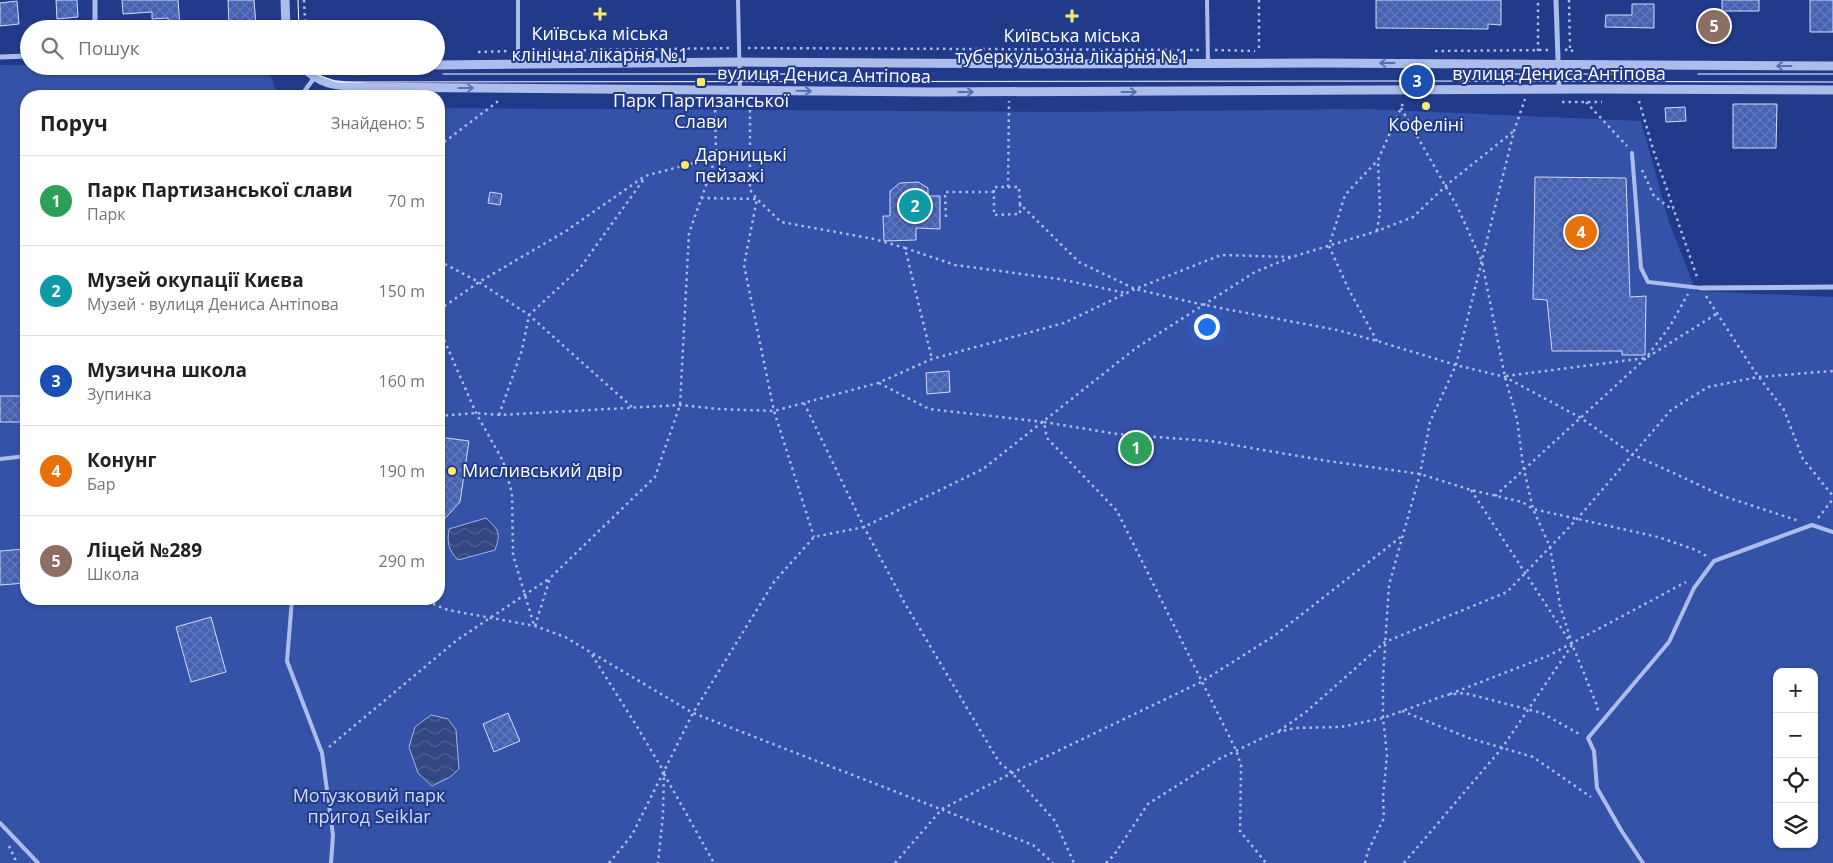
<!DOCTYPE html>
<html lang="uk">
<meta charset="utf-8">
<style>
body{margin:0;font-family:"Open Sans",sans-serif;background:#f6f6f6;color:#202124}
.controls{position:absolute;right:15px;bottom:15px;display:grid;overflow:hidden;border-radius:10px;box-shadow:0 1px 4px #0004}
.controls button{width:45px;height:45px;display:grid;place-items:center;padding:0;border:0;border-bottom:1px solid #e0e0e0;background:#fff;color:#202124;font:25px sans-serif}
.you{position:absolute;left:1206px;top:326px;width:18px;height:18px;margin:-12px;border:4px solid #fff;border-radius:50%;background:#1a73e8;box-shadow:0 0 0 8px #1a73e833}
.badge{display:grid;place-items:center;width:32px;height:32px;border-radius:50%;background:#0f766e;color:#fff;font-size:16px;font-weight:700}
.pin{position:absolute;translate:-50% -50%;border:2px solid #fff;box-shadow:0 1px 5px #0006}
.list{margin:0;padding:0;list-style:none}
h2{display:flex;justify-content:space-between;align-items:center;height:65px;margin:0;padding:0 20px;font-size:21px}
h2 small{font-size:16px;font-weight:400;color:#757577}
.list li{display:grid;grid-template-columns:32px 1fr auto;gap:15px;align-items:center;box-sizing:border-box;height:90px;padding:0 20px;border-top:1px solid #e0e0e0}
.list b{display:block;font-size:19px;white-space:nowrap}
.list p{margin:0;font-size:16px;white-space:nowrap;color:#757577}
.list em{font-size:16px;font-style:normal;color:#757577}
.icon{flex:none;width:28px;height:28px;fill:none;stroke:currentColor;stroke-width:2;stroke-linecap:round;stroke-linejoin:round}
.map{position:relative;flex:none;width:1833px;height:863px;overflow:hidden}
.search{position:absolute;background:#fff;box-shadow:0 1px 4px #0004;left:20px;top:20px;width:425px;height:55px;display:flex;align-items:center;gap:12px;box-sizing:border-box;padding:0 18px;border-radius:28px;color:#757577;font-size:19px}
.panel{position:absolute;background:#fff;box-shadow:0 1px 4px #0004;left:20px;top:90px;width:425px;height:515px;border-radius:20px}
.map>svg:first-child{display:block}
</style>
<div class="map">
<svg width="1833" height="863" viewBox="0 0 1833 863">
<defs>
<pattern id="water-waves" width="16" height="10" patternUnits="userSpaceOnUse" patternTransform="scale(1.25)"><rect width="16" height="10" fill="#334682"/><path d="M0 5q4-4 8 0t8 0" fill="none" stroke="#526295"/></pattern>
<pattern id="building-cross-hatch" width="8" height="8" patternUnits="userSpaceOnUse" patternTransform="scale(1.25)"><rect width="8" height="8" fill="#4561b1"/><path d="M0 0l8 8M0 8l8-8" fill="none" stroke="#6179bd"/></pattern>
</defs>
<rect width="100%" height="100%" fill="#213a8a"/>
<path fill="#3452a8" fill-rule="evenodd" d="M0,65l267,1 11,29 4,1h-256v503h413v-491l624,4 303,-3 275,12 28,101 27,69 137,6v566h-1833zM1777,672h37v172h-37z"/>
<path fill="url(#water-waves)" stroke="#a1b5ec" d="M486,518c13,12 15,15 9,32l-37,10c-10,-10 -11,-18 -9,-31z
M431,715l17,4 8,11 3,39 -9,8 -18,9 -14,-13 -9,-26 6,-20z"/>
<path fill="url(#building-cross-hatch)" stroke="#d2dcf8" d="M56,0h21l1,17 -21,2z
M122,0h56l2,27h-11l-1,-9 -16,1v-7l-29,2z
M228,0h26l2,25 -27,1z
M1376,0h125v25l-13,-1v5l-112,-1z
M1722,0h37v11h-37z
M1810,0h23v32h-23z
M17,1l2,23 -19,2v-23z
M1632,4h22v24l-49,-1 1,-12h26z
M1733,104h44l-1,44h-43z
M1685,107l1,14 -20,1 -1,-14z
M1535,177l91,1 4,119 16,-1 -1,59h-23v-4h-70l-5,-51 -14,-1z
M918,182l10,6v8h12v33l-24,-1v12l-32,1 -1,-25h7v-25l10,-8z
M490,192l12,2 -2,11 -12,-2z
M949,371l1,21 -23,2 -1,-21z
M0,396h23v26h-23z
M439,437l30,4 -9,61 -21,23z
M26,549v34l-26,2v-34z
M211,617l15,55 -35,10 -15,-55z
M508,713l12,28 -26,11 -11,-28z"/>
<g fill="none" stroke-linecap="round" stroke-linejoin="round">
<path stroke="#adbdeb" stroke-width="2.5" stroke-dasharray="2.5 4" stroke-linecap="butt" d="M304,0l1,20 3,9
M1259,0v51
M1569,0l1,49
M748,48l452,2
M1215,50l40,1
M1565,50l5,-1 6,5
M525,51l207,-3
M1435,51l115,-1
M1538,51v-51
M478,52l32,-1
M314,93l15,3
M1639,101l14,48 45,131
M1562,102h40
M1586,102l41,44
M1401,108l57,100 24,54 23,115 12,42 6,46 10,44 17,38 10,58 12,39 26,64 -2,6
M439,146l62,-47
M750,158v-55
M1642,170l12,26 19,14
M1008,187l1,-86
M701,198l56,1 -13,66 30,146 40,126
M1020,204v10l-26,1v-28h25l1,17 59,58 56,27 69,16 133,25 40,11 79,24 49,12 76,41 51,36 91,42 76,25
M946,217l-1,-25h49
M1377,231l3,-20 -2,-51 26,-59
M905,248l50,17 104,14 67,14
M439,261l40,21 50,33 103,92
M1706,296l47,73 31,41 19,49 30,37
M439,310l40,-28 87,-51 79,-55 71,-19 -1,-54
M439,328l37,85 27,48 9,32 1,62 21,70
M1377,341l-28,-51 -20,-44 16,-51 33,-35
M1506,376l140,-18 72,-45
M879,383l50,26 115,13 3,16 70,73 119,239 5,15 -1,66 26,32
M804,403l60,124 40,75 95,160 13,11 43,48 19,42
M499,415l23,-65 7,-35 51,-47 64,-89
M439,416l37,-3 23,2 181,-10 39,4 55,2 104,-28 54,-24 132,-36 71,-34 86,-34 70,2
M1044,422l73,12 93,7 118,20 92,13 51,16 51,12 11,7 125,28 38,13 12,7
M1471,490l98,150
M1495,496l151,-138 24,-32 18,-32
M1818,518l15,-19
M421,599l27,11 87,16 30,11 128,76 340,132 20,18
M535,626l15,-48 105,-101 25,-72 9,-172 27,-76 34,1v32l7,9 24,23 93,17 31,9 27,111
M592,655l44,70 28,47 -1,43 -5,48
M1450,694l98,-38 138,-74
M1402,711l67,27 64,19 58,40
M1279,731l27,-19 79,-70 122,-50 70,-73 94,-109 37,-23 50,-10 75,-6
M329,747l128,-107 93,-62
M664,774l50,89
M9,846l8,17
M609,863l23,-28 61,-122 81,-131 40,-45 50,-10 119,-58 153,-121 119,-76 37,-15 85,-26 36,-14 36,-34 65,-52
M895,863l47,-54 70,-36 189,-91 73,-46 128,-100
M1106,863l8,-8 34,-51 71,-45 52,-25 24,-6 46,-1 42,-9 63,-23 18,-2 78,20 39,22
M1365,863l3,-12 16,-33 -1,-21 4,-42 -4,-37v-40l6,-93 31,-111 10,-52 26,-57 58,-234 11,-32
M1404,863l98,-115 70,-103"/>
<path stroke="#adbdeb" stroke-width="4" d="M518,0v63
M738,0l2,90
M1207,0l1,63
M1632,153l9,115 7,14 53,6
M0,459l26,-3
M292,599l-5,62 35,92 11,82 -2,28
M0,823l38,40
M1643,863l-22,-33 -24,-42 -3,-37 -6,-13 81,-96 25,-54 20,-27 98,-36 21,7"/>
<path stroke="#adbdeb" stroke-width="4.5" d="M301,96l13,-18"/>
<path stroke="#adbdeb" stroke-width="5" d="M95,0v29
M1556,0l3,89
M0,57l29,-1
M1701,288l132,-1"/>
<path stroke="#adbdeb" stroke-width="9" d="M285,0l1,29
M436,65l304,-3 305,2 274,-1 514,3
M301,66c23,21 35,19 65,21l569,5 658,-3 240,1"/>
<path stroke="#fff" stroke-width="1" d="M298,0l1,29
M307,66l8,8 22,8 1080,-1 416,1
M320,66c16,12 41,8 61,8
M443,74h383
M1453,74h163
M1698,74h135"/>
</g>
<defs><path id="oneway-shaft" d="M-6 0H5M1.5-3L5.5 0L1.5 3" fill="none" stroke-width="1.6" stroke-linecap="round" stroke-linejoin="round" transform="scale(1.25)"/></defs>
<g stroke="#596eb1">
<use href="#oneway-shaft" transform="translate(1387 63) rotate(-180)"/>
<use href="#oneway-shaft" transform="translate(1784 66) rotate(-180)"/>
<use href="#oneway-shaft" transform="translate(466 88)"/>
<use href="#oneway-shaft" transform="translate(804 91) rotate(1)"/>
<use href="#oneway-shaft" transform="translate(966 92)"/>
<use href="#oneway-shaft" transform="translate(1129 92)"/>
</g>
<g fill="#f8eb6e" stroke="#213a8a" stroke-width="2">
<path d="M597.5 6.5h5v5h5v5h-5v5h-5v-5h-5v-5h5z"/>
<path d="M1069.5 8.5h5v5h5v5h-5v5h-5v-5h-5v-5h5z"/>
<rect x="696" y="77" width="10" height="10" rx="2.5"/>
<circle cx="1426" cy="106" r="5"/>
<circle cx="685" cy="165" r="5"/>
<circle cx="452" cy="471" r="5"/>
</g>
<g text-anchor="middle" stroke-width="4" stroke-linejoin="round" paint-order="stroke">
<g font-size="18" fill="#fff" stroke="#213a8a">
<text x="600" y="40">Київська міська<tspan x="600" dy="21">клінічна лікарня №1</tspan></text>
<text x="1072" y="42">Київська міська<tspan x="1072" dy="21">туберкульозна лікарня №1</tspan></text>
<text x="701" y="107">Парк Партизанської<tspan x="701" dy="21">Слави</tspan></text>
<text x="1426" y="131">Кофеліні</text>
<text x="695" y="161" text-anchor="start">Дарницькі<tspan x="695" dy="21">пейзажі</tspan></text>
<text x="462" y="477" text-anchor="start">Мисливський двір</text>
</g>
<g font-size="18" fill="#fff" stroke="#213a8a">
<text x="1559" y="80">вулиця Дениса Антіпова</text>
<text transform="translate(824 75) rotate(1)" y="6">вулиця Дениса Антіпова</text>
</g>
<g font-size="18" fill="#d2dcf8" stroke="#213a8a">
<text x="369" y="802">Мотузковий парк<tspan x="369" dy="21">пригод Seiklar</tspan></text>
</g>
</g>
</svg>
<div class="controls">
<button>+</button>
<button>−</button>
<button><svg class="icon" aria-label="locate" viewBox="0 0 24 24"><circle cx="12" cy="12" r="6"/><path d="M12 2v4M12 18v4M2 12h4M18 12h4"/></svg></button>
<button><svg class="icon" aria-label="layers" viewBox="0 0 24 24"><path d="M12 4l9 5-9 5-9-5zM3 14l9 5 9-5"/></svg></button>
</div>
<div class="you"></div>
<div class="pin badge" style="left:1136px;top:448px;background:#2e9e5b">1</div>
<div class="pin badge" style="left:915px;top:206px;background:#0f9aa8">2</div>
<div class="pin badge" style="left:1417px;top:81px;background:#1a4fb4">3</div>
<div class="pin badge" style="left:1581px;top:232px;background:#e8710a">4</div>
<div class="pin badge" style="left:1714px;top:26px;background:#8d6e63">5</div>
<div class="search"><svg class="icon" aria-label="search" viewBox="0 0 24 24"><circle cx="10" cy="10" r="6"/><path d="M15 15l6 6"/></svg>Пошук</div>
<section class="panel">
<h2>Поруч<small>Знайдено: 5</small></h2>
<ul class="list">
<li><span class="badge" style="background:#2e9e5b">1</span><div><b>Парк Партизанської слави</b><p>Парк</p></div><em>70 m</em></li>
<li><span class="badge" style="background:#0f9aa8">2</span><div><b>Музей окупації Києва</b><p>Музей · вулиця Дениса Антіпова</p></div><em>150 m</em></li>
<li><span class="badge" style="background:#1a4fb4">3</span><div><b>Музична школа</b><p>Зупинка</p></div><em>160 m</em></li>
<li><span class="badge" style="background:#e8710a">4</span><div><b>Конунг</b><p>Бар</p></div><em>190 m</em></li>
<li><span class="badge" style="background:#8d6e63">5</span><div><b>Ліцей №289</b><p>Школа</p></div><em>290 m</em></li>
</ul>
</section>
</div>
